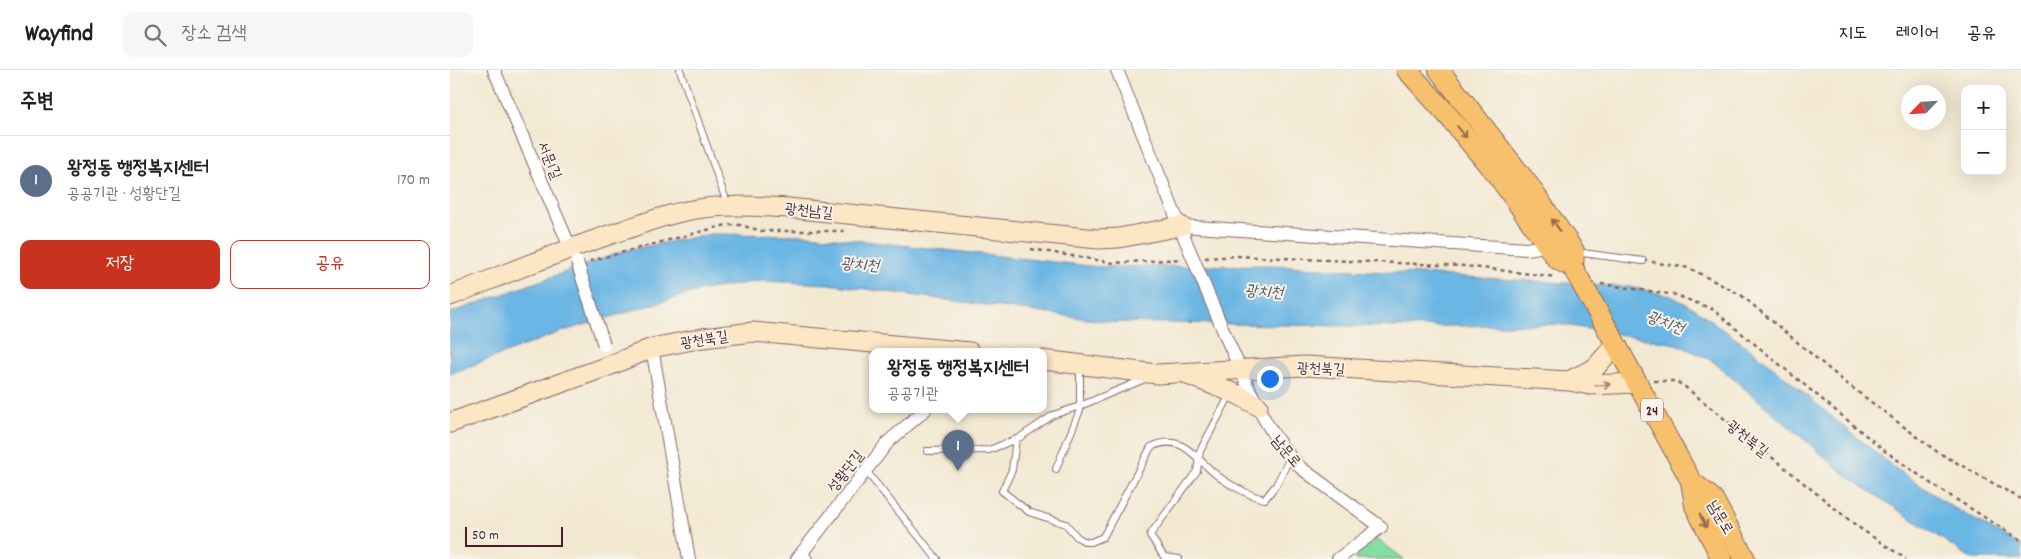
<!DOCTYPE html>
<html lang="ko">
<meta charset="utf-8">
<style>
body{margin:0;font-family:Dekko,"Poor Story",sans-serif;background:#f6f6f6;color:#202124}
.controls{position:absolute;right:15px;top:15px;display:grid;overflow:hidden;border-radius:10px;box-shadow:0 5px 20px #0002}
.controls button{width:45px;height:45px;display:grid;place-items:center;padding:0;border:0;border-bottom:1px solid #e0e0e0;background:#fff;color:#202124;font:25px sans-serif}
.compass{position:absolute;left:1451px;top:15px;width:45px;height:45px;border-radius:50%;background:#fff;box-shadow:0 5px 20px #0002;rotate:245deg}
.scale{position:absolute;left:15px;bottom:12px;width:98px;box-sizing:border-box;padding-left:5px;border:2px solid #4a1f2b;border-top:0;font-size:14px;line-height:18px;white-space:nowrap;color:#4a1f2b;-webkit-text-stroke:4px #f7f3e8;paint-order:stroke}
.you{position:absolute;left:819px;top:308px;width:18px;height:18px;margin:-12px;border:4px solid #fff;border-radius:50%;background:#1a73e8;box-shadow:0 0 0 8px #1a73e833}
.badge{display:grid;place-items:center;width:32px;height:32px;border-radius:50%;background:#c8321e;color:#fff;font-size:16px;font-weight:700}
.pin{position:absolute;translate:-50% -41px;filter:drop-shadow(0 1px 2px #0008)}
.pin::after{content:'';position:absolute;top:26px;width:18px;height:15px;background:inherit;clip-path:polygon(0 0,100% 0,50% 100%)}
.popup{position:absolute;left:419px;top:278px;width:178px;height:65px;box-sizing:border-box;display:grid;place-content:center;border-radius:10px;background:#fff;filter:drop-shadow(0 1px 4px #0005);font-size:16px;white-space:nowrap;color:#757577}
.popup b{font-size:19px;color:#202124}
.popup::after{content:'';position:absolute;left:50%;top:100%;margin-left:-10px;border:10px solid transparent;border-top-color:#fff}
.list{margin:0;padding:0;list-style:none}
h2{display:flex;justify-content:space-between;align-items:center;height:65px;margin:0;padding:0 20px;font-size:21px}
h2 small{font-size:16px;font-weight:400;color:#757577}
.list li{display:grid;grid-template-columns:32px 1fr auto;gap:15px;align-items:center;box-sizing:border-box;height:90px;padding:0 20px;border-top:1px solid #e0e0e0}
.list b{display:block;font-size:19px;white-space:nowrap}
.list p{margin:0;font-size:16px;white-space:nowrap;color:#757577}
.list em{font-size:16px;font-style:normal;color:#757577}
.actions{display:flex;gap:10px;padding:15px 20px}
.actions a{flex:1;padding:11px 0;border:1px solid #c8321e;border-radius:10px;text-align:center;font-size:18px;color:#c8321e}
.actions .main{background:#c8321e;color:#fff}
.icon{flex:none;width:28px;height:28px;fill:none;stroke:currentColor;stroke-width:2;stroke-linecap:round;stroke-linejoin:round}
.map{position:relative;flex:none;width:1571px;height:489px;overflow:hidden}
header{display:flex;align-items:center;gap:30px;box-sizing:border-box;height:70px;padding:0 25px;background:#fff;border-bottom:1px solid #e0e0e0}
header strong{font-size:24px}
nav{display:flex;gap:28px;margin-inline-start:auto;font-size:18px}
.search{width:350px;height:45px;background:#f6f6f6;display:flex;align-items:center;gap:12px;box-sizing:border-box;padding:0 18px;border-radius:10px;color:#757577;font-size:19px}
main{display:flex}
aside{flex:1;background:#fff}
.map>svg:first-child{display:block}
</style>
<header>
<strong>Wayfind</strong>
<div class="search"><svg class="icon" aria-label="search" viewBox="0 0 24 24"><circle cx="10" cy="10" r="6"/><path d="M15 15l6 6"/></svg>장소 검색</div>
<nav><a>지도</a><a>레이어</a><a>공유</a></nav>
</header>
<main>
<aside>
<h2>주변<small></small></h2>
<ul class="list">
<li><span class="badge" style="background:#5c6f8a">1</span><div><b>왕정동 행정복지센터</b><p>공공기관 · 성황단길</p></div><em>170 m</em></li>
</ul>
<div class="actions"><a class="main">저장</a><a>공유</a></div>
</aside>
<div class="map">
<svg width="1571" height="489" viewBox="0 0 1571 489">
<rect width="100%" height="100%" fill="#f7f3e8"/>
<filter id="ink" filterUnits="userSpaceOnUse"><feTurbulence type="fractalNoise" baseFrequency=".02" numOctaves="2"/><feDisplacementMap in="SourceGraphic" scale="10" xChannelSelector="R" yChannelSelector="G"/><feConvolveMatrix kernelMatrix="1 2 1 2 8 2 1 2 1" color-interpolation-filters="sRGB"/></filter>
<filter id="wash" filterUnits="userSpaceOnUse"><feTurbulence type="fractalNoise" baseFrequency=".0096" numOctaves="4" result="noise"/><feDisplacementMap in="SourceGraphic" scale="20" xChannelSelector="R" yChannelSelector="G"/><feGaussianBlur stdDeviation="1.12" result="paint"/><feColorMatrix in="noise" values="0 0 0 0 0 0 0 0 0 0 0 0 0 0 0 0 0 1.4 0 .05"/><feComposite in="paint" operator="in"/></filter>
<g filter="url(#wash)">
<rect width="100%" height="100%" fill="#f3e9d3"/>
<path fill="#85dfa4" stroke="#687f68" d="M924,470l7,2 23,17h-51z"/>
<path fill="#6bb6e4" stroke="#5a6a88" d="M261,164l98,1 290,32 172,-2 359,22 41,9 23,12 72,53 72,61 57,46 54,37 72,41v13h-48l-13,-8 -113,-75 -136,-116 -35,-16 -118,-20 -154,3 -293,-5 -282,-38 -70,-3 -57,9 -142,42 -110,42v-61l177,-63z"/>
</g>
<g filter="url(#ink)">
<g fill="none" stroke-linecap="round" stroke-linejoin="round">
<defs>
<path id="lane" d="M230,0l47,133
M1125,182l68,9
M566,369l-4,31 -10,21 27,21 37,12 11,13 9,5h5l12,-5 48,-90c30,-14 42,8 62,25 11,10 38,25 52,27l11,-14 14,-27
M477,381l62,-1 30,-12 34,-23 27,-9 67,-28
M606,399l24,-59v-42
M416,401l71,88
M354,480l5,9
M729,489l-15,-2 -14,-22 47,-64 3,-20 31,-58"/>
<path id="street" d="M44,0l79,184
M667,0l70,174
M731,156l346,23 12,-2 8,-3
M779,274c20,43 37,91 72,124l80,59 -43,32
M202,278l37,211
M347,489l91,-117 37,-32"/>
<path id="secondary" d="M0,226c58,-23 114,-47 174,-66 20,-7 41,-15 62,-19 33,-7 68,-5 102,-3l310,31 21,-1 62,-12
M593,290l114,14 148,-8 264,15 21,4 48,-2
M740,306l49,19 19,11
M1119,311l26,-13 21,-24
M0,353l161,-58 41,-17 51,-10 50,-6 217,20"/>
<path id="primary" d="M957,0l38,42 56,68 56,79 16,9 1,-17 -47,-68 -88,-113
M1163,269l78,142 4,25 27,53
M1241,411l22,18 32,60"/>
</defs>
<use href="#lane" stroke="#856666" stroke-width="8"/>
<use href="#street" stroke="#856666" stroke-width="14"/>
<use href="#secondary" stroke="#856666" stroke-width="21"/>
<use href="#primary" stroke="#856666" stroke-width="22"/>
<path stroke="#856666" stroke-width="2.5" stroke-dasharray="4 4" stroke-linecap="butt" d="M581,179l83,14 68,-4
M755,188l30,-2 230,10 91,11
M140,191l136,-36h14l22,6h85
M1202,192l37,6 52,27 105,88 90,68 85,48
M1151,214l75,11 36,14 173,142 48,34 88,55
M1204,311h21l9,5 174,141 48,32"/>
<use href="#lane" stroke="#fff" stroke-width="6"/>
<use href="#street" stroke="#fff" stroke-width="12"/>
<use href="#secondary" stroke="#fce6c4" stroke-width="19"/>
<use href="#primary" stroke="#f7c06c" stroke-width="20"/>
<defs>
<path id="street-bridge" d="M737,174l42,100
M127,192l27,83"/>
<path id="primary-bridge" d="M1123,198l40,71"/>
</defs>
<use href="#street-bridge" stroke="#856666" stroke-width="14" stroke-linecap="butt"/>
<use href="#primary-bridge" stroke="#856666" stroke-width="22" stroke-linecap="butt"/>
<use href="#street-bridge" stroke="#fff" stroke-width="12"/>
<use href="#primary-bridge" stroke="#f7c06c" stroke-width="20"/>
</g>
<defs><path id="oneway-shaft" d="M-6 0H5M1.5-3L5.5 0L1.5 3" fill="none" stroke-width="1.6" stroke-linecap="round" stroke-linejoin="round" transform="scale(1.25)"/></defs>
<g stroke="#986748">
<use href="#oneway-shaft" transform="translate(1012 62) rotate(51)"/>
<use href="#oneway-shaft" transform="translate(1106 155) rotate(-125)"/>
<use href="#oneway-shaft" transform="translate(1253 451) rotate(63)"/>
</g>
<use stroke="#a38278" href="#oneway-shaft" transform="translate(1153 315) rotate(-3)"/>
</g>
<g text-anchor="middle" stroke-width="4" stroke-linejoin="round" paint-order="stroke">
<rect fill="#f7f3e8" stroke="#7e5f64" stroke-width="1" x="1191" y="328.5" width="22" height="23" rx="4"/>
<g font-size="14" font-weight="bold" fill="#4a1f2b">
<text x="1202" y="345">24</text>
</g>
<g font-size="15" fill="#4a1f2b" stroke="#f7f3e8">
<text transform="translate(100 90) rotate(67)" y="5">서문1길</text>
<text transform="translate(359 140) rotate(6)" y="5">광천남길</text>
<text transform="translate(254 269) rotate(-9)" y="5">광천북길</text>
<text transform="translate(871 298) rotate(2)" y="5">광천북길</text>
<text transform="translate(1298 368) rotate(39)" y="5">광천북길</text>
<text transform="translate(837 381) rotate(50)" y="5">남문로</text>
<text transform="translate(395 401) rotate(-52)" y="5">성황단길</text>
<text transform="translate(1271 447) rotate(59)" y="5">남문로</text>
</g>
<g font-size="16" font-style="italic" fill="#56546c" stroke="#f7f3e8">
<text transform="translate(410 193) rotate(4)" y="6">광치천</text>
<text transform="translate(814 220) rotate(4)" y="6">광치천</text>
<text transform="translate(1216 251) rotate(21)" y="6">광치천</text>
</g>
</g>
</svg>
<div class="controls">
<button>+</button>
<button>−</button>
</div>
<svg class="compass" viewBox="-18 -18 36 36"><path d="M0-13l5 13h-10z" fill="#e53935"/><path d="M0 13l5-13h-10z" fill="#757577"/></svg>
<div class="scale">50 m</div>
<div class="you"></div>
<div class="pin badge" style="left:508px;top:401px;background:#5c6f8a">1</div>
<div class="popup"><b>왕정동 행정복지센터</b>공공기관</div>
</div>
</main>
